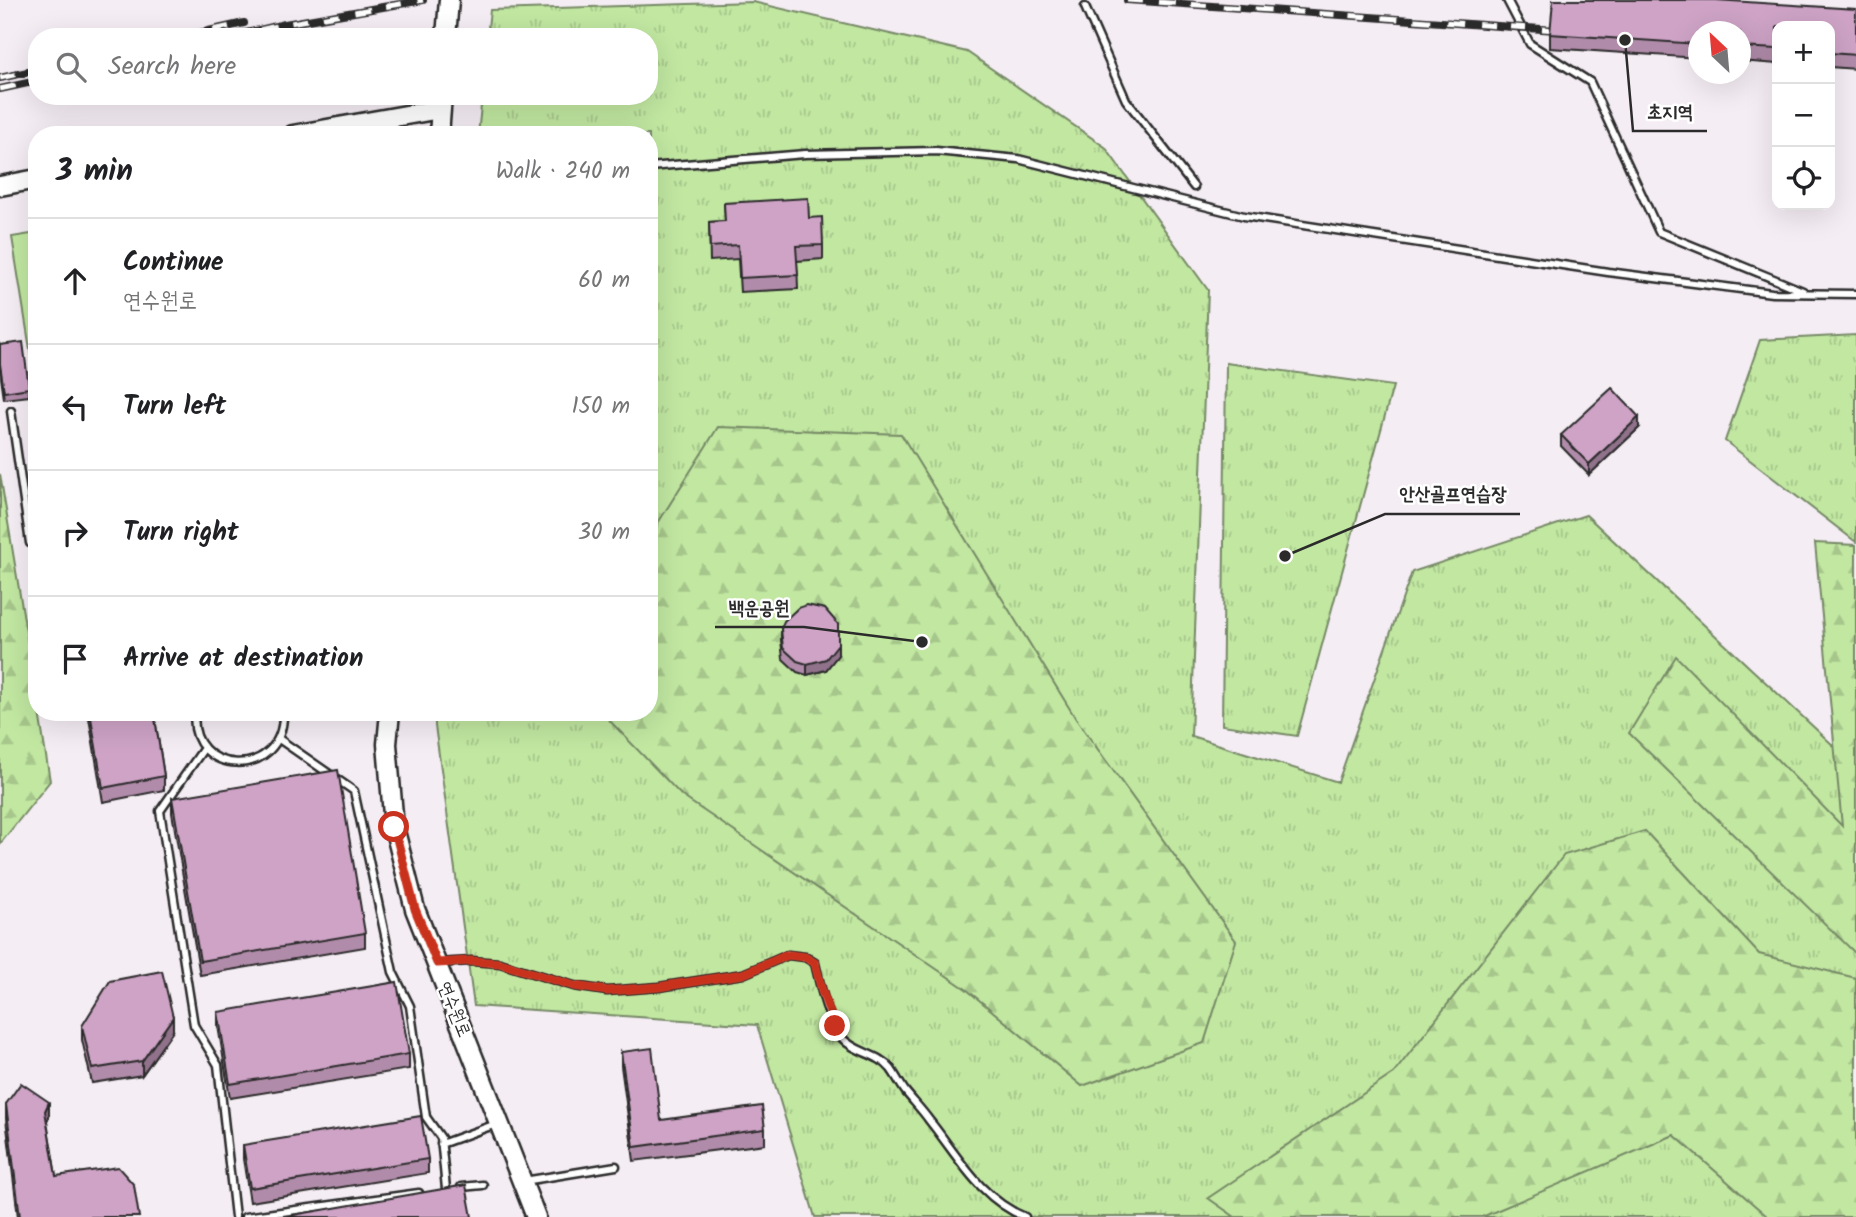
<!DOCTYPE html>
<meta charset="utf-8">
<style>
body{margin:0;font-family:Kalam,"Poor Story",sans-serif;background:#f6f6f6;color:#202124}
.controls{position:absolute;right:21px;top:21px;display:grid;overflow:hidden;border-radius:14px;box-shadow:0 7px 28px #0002}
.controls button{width:63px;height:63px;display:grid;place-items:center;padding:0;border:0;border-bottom:2px solid #e0e0e0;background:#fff;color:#202124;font:35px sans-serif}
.compass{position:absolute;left:1688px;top:21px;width:63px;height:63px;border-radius:50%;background:#fff;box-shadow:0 7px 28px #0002;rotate:334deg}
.stop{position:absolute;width:21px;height:21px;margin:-16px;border:5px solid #c8321e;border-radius:50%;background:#fff}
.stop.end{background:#c8321e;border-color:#fff;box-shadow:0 2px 7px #0008}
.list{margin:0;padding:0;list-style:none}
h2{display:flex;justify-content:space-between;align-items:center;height:91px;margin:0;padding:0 28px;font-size:30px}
h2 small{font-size:23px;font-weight:400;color:#757577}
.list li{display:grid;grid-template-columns:46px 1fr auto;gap:21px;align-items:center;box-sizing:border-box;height:126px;padding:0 28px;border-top:2px solid #e0e0e0}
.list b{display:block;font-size:26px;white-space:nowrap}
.list p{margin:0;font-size:23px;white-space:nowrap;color:#757577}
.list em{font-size:23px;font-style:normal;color:#757577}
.icon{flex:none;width:38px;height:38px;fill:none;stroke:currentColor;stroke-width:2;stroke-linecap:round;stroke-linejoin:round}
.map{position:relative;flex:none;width:1856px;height:1217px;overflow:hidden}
.search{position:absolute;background:#fff;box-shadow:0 7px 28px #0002;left:28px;top:28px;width:630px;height:77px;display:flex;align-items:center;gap:18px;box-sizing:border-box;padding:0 24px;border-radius:28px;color:#757577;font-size:26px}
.panel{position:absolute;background:#fff;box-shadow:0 7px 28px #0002;left:28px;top:126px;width:630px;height:595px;border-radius:28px}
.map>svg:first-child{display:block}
</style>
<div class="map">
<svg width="1856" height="1217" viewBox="0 0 1856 1217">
<defs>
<pattern id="grass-tufts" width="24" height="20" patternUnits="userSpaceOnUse" patternTransform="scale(1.75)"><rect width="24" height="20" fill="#c1e7a1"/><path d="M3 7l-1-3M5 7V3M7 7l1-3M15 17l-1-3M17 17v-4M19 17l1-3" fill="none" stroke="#a6c68b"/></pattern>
<pattern id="forest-firs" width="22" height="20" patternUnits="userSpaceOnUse" patternTransform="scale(1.75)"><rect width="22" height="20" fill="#c1e7a1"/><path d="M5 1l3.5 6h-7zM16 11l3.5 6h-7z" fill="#a6c68b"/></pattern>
</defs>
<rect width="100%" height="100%" fill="#f5edf4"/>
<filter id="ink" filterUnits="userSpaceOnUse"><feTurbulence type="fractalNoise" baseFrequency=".0143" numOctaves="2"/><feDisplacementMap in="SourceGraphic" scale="14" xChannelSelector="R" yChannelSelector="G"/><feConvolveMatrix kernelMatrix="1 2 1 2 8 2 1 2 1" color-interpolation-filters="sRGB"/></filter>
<g filter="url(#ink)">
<path fill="url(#grass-tufts)" stroke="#768966" stroke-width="2" d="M753,2l214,50 138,95 103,143 -17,446 147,46 74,-210 174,-57 249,232 21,-25v495h-1041l-58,-192 -283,-19 -39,-280v-14h214v-577h-171l4,-39h167v-59h-162l3,-27z
M1856,335v207l-131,-101 35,-101z
M1226,363l167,23 -96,350 -75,-11z"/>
<path fill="url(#forest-firs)" stroke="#768966" stroke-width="2" d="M718,427l183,7 175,285 160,222 -32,102 -122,43 -116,-97 -284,-193 -74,-77 1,-7h40v-165l9,-24z
M0,474l37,224v14h2l11,69 -50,63z
M1815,543l41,2v409l-227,-221 47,-77 166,170z
M1645,831l114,123 97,24v239h-88l-94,-82 -192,82h-247l-27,-19 186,-125 170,-218z"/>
<path fill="#c1e7a1" stroke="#768966" stroke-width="2" d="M37,233v160l-25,-156z"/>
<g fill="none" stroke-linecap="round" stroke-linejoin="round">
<defs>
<path id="lane" d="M1507,0l23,44 60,38 69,150 144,59
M1085,7l41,93 68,87
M649,167l156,-13 131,-3 82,8 226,57 364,56 164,21 84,1
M11,411l19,132 7,-1
M195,712c-9,64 90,71 88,0
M279,739l75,52 39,181 17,34 16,111 15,21 5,51
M204,748l-44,63 34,214 24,40 17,152
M438,963l33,-2 29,2 74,23 33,5 52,-4 84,-13 45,-19 17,2 10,6c5,21 12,58 27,75 13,15 36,15 49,31 5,7 9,15 14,22 8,10 17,19 24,29 29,36 51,79 96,97
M441,1144l58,-21
M524,1181l92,-15
M461,1187l22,-2
M245,1217l174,-24"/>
<path id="secondary" d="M446,37l3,-37
M293,135l147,-26
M439,135l3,-39
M0,186l37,-7
M390,712l-3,32 7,83 21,82 121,308"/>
</defs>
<use href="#lane" stroke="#2b2b2b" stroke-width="11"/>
<use href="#secondary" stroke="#2b2b2b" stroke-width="23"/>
<use href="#lane" stroke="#fff" stroke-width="6"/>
<use href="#secondary" stroke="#fff" stroke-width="18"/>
<defs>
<path id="rail" d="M1127,0l444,31
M182,37l62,-14
M229,37l56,-13 138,-24
M0,78l37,-8
M0,89l37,-8"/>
</defs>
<use href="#rail" stroke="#2b2b2b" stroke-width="8"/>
<use href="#rail" stroke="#fff" stroke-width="5" stroke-dasharray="16" stroke-linecap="butt"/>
</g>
<path fill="#b18caa" stroke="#2b2b2b" stroke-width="2" d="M1856,9v60l-26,-2v-41h-53v38l-37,-3v-29h-42v26l-148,-10v-14z
M724,203l85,15 14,27v14l-26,2 1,28 -58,3 -2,-33 -28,2 -1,-39 16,-1z
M0,345l29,43v8l-25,3 -4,-28z
M1639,428l-50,47 -28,-29v-11z
M781,629l57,26 -12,15 -19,5 -10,-3 -14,-13 -2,-19z
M88,712h66l10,64v14l-61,12z
M172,798l193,135v14l-165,28 -28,-162z
M218,1012l191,42v15l-179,29 -12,-72z
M82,1026l91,5 -31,44 -50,8 -10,-43z
M621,1052l40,68 104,9v15l-131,17 -13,-95z
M6,1104l43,13 -2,5 9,54 83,41h-121l-12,-98z
M243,1145l185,14v14l-178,29 -7,-43z"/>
<path fill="#90728b" stroke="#2b2b2b" stroke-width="2" d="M1639,417v11l-50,47v-11z
M838,644v11l-12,15 -19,5v-11z
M173,1017v14l-31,44v-14z
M49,1102v15l-4,9v-15z"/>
<path fill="#cea3c6" stroke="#2b2b2b" stroke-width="2" d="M1553,0h163l140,9v46l-26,-2v-27h-53v23l-37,-2v-15h-42v12l-148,-10z
M808,198l1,20 13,-1 1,28 -27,1 2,29 -58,3 -2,-33 -28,2 -1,-25 16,-1 -1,-18z
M23,342l6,46 -25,4 -4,-28v-19z
M1612,388l27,29 -50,47 -28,-29z
M807,605l18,4 13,15v20l-12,15 -19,5 -10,-3 -14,-13 -2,-19 3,-8 14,-13z
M90,712h64l10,64 -61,12z
M338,770l27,163 -165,28 -28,-163z
M162,971l11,46 -31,44 -50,8 -10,-43 28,-45z
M397,982l12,72 -179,30 -12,-72z
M652,1048l9,72 101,-14 3,23 -131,18 -13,-95z
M21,1083l28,19 -4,9 11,65 62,-9 16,18 5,32h-119l-14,-113z
M421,1116l7,43 -178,29 -7,-43z
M466,1185l6,32h-190z"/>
</g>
<g fill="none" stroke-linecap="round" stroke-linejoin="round" filter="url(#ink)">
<path stroke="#c8321e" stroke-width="9" d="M394,827l21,82 22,54 34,-2 29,2 74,23 33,5 52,-4 84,-13 45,-19 17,2 10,6 7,28 13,35"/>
</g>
<g text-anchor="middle" stroke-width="5" stroke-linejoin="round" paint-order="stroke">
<g font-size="18" fill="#2b2b2b" stroke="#fff">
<text transform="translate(455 1009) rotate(68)" y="6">연수원로</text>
</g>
</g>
<path fill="none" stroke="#2b2b2b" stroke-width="2.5" d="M1625 40L1633 131H1707M1285 556L1385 514H1520M922 642L804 627H715"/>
<g fill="#2b2b2b" stroke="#fff" stroke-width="2.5">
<circle cx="1625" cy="40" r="7"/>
<circle cx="1285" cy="556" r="7"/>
<circle cx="922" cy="642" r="7"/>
</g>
<g font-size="19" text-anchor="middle" font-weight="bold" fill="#2b2b2b" stroke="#fff" stroke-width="5" stroke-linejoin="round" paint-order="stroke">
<text x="1670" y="118">초지역</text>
<text x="1453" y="500">안산골프연습장</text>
<text x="759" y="614">백운공원</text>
</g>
</svg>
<div class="controls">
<button>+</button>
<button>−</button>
<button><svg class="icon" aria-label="locate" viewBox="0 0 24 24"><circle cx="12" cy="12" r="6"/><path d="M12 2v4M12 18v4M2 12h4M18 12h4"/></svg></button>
</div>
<svg class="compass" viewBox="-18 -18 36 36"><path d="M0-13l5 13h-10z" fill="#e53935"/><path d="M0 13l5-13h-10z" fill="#757577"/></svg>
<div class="stop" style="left:394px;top:827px"></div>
<div class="stop end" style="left:835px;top:1026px"></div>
<div class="search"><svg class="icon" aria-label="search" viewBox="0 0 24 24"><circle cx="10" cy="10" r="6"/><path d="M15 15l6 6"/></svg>Search here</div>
<section class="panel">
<h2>3 min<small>Walk · 240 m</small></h2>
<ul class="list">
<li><svg class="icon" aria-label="ahead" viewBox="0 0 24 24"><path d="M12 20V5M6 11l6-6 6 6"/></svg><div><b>Continue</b><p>연수원로</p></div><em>60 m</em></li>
<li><svg class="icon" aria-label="left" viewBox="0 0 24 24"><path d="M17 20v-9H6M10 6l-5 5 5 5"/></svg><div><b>Turn left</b></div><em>150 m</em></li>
<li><svg class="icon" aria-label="right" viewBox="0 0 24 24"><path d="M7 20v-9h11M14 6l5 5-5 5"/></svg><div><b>Turn right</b></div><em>30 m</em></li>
<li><svg class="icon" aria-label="arrive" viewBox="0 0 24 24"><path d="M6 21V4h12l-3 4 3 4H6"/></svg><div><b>Arrive at destination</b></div></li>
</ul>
</section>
</div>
